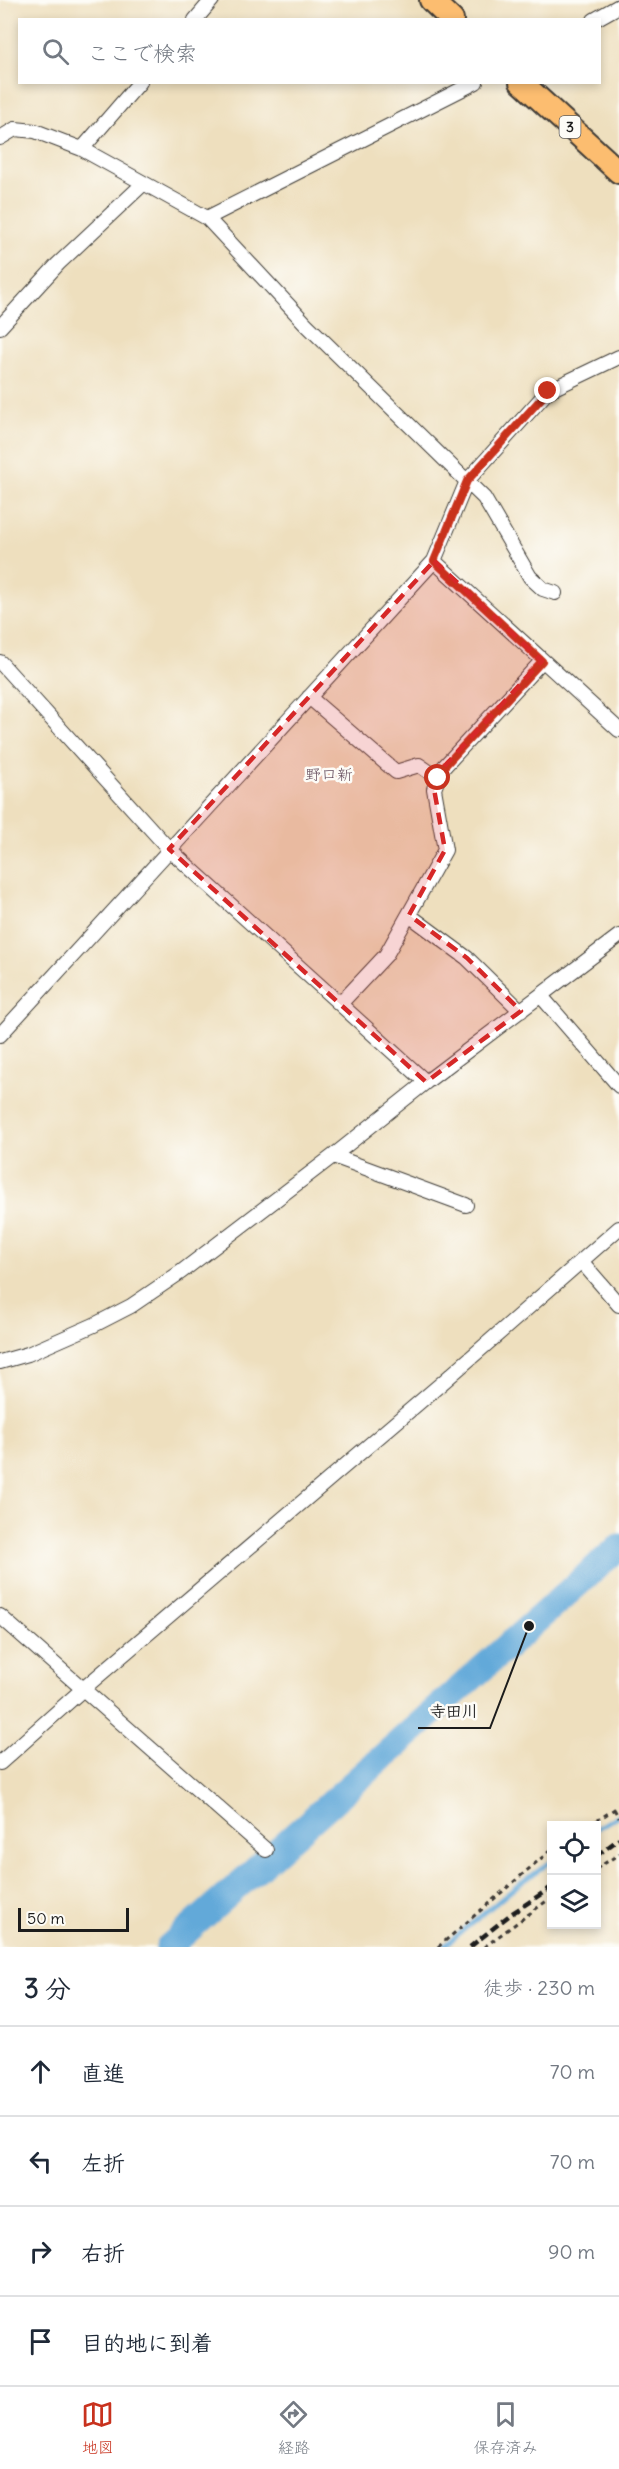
<!DOCTYPE html>
<html lang="ja">
<meta charset="utf-8">
<style>
body{margin:0;font-family:Delius,"Klee One",sans-serif;background:#f6f6f7;color:#1f2937}
.controls{position:absolute;right:18px;bottom:18px;display:grid;overflow:hidden;border-radius:0px;box-shadow:0 3px 9px #0003}
.controls button{width:54px;height:54px;display:grid;place-items:center;padding:0;border:0;border-bottom:2px solid #e0e1e3;background:#fff;color:#1f2937;font:30px sans-serif}
.scale{position:absolute;left:18px;bottom:15px;width:111px;box-sizing:border-box;padding-left:6px;border:3px solid #1c1c1c;border-top:0;font-size:16px;line-height:21px;white-space:nowrap;color:#1c1c1c;-webkit-text-stroke:4px #fdfcf7;paint-order:stroke}
.stop{position:absolute;width:18px;height:18px;margin:-14px;border:4px solid #c8321e;border-radius:50%;background:#fff}
.stop.end{background:#c8321e;border-color:#fff;box-shadow:0 2px 6px #0008}
.list{margin:0;padding:0;list-style:none}
h2{display:flex;justify-content:space-between;align-items:center;height:78px;margin:0;padding:0 24px;font-size:26px}
h2 small{font-size:20px;font-weight:400;color:#747a83}
.list li{display:grid;grid-template-columns:39px 1fr auto;gap:18px;align-items:center;box-sizing:border-box;height:90px;padding:0 24px;border-top:2px solid #e0e1e3}
.list b{display:block;font-size:22px;white-space:nowrap}
.list em{font-size:20px;font-style:normal;color:#747a83}
.icon{flex:none;width:33px;height:33px;fill:none;stroke:currentColor;stroke-width:2;stroke-linecap:round;stroke-linejoin:round}
.map{position:relative;flex:none;width:619px;height:1947px;overflow:hidden}
.search{position:absolute;background:#fff;box-shadow:0 3px 9px #0003;left:18px;right:18px;top:18px;height:66px;display:flex;align-items:center;gap:15px;box-sizing:border-box;padding:0 21px;border-radius:0px;color:#747a83;font-size:22px}
.sheet{height:438px;background:#fff}
nav{display:flex;justify-content:space-around;align-items:center;box-sizing:border-box;height:84px;border-top:2px solid #e0e1e3;background:#fff;font-size:16px;color:#747a83}
nav a{display:grid;justify-items:center;gap:3px}
nav .on{color:#c8321e}
.map>svg:first-child{display:block}
</style>
<div class="map">
<svg width="619" height="1947" viewBox="0 0 619 1947">
<rect width="100%" height="100%" fill="#fdfcf7"/>
<filter id="ink" filterUnits="userSpaceOnUse"><feTurbulence type="fractalNoise" baseFrequency=".0167" numOctaves="2"/><feDisplacementMap in="SourceGraphic" scale="12" xChannelSelector="R" yChannelSelector="G"/><feConvolveMatrix kernelMatrix="1 2 1 2 8 2 1 2 1" color-interpolation-filters="sRGB"/></filter>
<filter id="wash" filterUnits="userSpaceOnUse"><feTurbulence type="fractalNoise" baseFrequency=".008" numOctaves="4" result="noise"/><feDisplacementMap in="SourceGraphic" scale="24" xChannelSelector="R" yChannelSelector="G"/><feGaussianBlur stdDeviation="1.35" result="paint"/><feColorMatrix in="noise" values="0 0 0 0 0 0 0 0 0 0 0 0 0 0 0 0 0 1.4 0 .05"/><feComposite in="paint" operator="in"/></filter>
<g filter="url(#wash)">
<rect width="100%" height="100%" fill="#eedfbe"/>
<g fill="none" stroke-linecap="round" stroke-linejoin="round">
<path stroke="#62a9d9" stroke-width="4.5" d="M596,1829l23,-14
M443,1947l74,-61 35,-25"/>
<path stroke="#62a9d9" stroke-width="27" d="M169,1947l450,-400"/>
</g>
</g>
<g filter="url(#ink)">
<g fill="none" stroke-linecap="round" stroke-linejoin="round">
<defs>
<path id="minor" d="M195,20l17,-20
M594,20l25,-14
M0,138l15,-9 20,2 47,18 125,69 99,106 178,174 46,79 13,12 12,4
M82,149l58,-67
M207,218l269,-136
M0,327l58,-63 85,-80
M434,561l185,169
M0,662l169,187 257,233
M309,697l87,75 23,-7 19,13
M409,915l58,43 54,53
M541,996l78,90
M340,1004l46,-49 59,-105 -11,-61 7,-19 101,-109
M0,1035l434,-474 33,-80 81,-90 71,-34
M333,1156l133,49
M581,1261l38,44
M0,1362l28,-8 66,-29 37,-19 50,-34 152,-116 93,-74 193,-146
M0,1616l266,234
M0,1763l83,-74 359,-306 177,-155"/>
<path id="primary" d="M431,0l21,20
M521,82l98,90"/>
</defs>
<use href="#minor" stroke="#3c3934" stroke-width="16"/>
<use href="#primary" stroke="#3c3934" stroke-width="26"/>
<path stroke="#3c3934" stroke-width="3" stroke-dasharray="4.5 4.5" stroke-linecap="butt" d="M614,1809l5,9
M589,1826l30,-20
M596,1869l23,-15
M438,1947l114,-98
M484,1947l68,-50"/>
<use href="#minor" stroke="#fff" stroke-width="14"/>
<use href="#primary" stroke="#fcbd6f" stroke-width="22"/>
<path stroke="#1c1c1c" stroke-width="4.5" stroke-dasharray="9 4.5" stroke-linecap="butt" d="M596,1856l23,-17
M470,1947l41,-33 41,-27"/>
</g>
</g>
<g fill="none" stroke-linecap="round" stroke-linejoin="round" filter="url(#ink)">
<path stroke="#c8321e" stroke-width="8" d="M438,778l3,-8 101,-109 -108,-100 33,-80 81,-90"/>
</g>
<path fill="#d62828" fill-opacity="0.2" stroke="#d62828" stroke-width="4.5" stroke-dasharray="12 8" stroke-linejoin="round" d="M434,561l108,100 -101,109 -7,19 11,61 -36,65 58,43 54,53 -95,71 -257,-233z"/>
<g text-anchor="middle" stroke-width="5" stroke-linejoin="round" paint-order="stroke">
<rect fill="#fdfcf7" stroke="#605f5e" stroke-width="1.5" x="559.5" y="116" width="21" height="22" rx="4.5"/>
<g font-size="14" font-weight="bold" fill="#1c1c1c">
<text x="570" y="132">3</text>
</g>
<g font-size="16" fill="#654d5d" stroke="#fdfcf7">
<text x="329" y="780">野口新</text>
</g>
</g>
<path fill="none" stroke="#1c1c1c" stroke-width="2" d="M529 1626L490 1728H418"/>
<circle fill="#1c1c1c" stroke="#fdfcf7" stroke-width="2" cx="529" cy="1626" r="6"/>
<g font-size="16" text-anchor="middle" font-weight="bold" fill="#1c1c1c" stroke="#fdfcf7" stroke-width="5" stroke-linejoin="round" paint-order="stroke">
<text x="454" y="1717">寺田川</text>
</g>
</svg>
<div class="controls">
<button><svg class="icon" aria-label="locate" viewBox="0 0 24 24"><circle cx="12" cy="12" r="6"/><path d="M12 2v4M12 18v4M2 12h4M18 12h4"/></svg></button>
<button><svg class="icon" aria-label="layers" viewBox="0 0 24 24"><path d="M12 4l9 5-9 5-9-5zM3 14l9 5 9-5"/></svg></button>
</div>
<div class="scale">50 m</div>
<div class="stop" style="left:438px;top:778px"></div>
<div class="stop end" style="left:548px;top:391px"></div>
<div class="search"><svg class="icon" aria-label="search" viewBox="0 0 24 24"><circle cx="10" cy="10" r="6"/><path d="M15 15l6 6"/></svg>ここで検索</div>
</div>
<section class="sheet">
<h2>3 分<small>徒歩 · 230 m</small></h2>
<ul class="list">
<li><svg class="icon" aria-label="ahead" viewBox="0 0 24 24"><path d="M12 20V5M6 11l6-6 6 6"/></svg><div><b>直進</b></div><em>70 m</em></li>
<li><svg class="icon" aria-label="left" viewBox="0 0 24 24"><path d="M17 20v-9H6M10 6l-5 5 5 5"/></svg><div><b>左折</b></div><em>70 m</em></li>
<li><svg class="icon" aria-label="right" viewBox="0 0 24 24"><path d="M7 20v-9h11M14 6l5 5-5 5"/></svg><div><b>右折</b></div><em>90 m</em></li>
<li><svg class="icon" aria-label="arrive" viewBox="0 0 24 24"><path d="M6 21V4h12l-3 4 3 4H6"/></svg><div><b>目的地に到着</b></div></li>
</ul>
</section>
<nav>
<a class="on"><svg class="icon" aria-label="map" viewBox="0 0 24 24"><path d="M3 6l6-2 6 2 6-2v14l-6 2-6-2-6 2zM9 4v14M15 6v14"/></svg>地図</a>
<a><svg class="icon" aria-label="directions" viewBox="0 0 24 24"><path d="M12 3l9 9-9 9-9-9zM9 14v-3h6M13 9l2 2-2 2"/></svg>経路</a>
<a><svg class="icon" aria-label="saved" viewBox="0 0 24 24"><path d="M7 4h10v16l-5-4-5 4z"/></svg>保存済み</a>
</nav>
